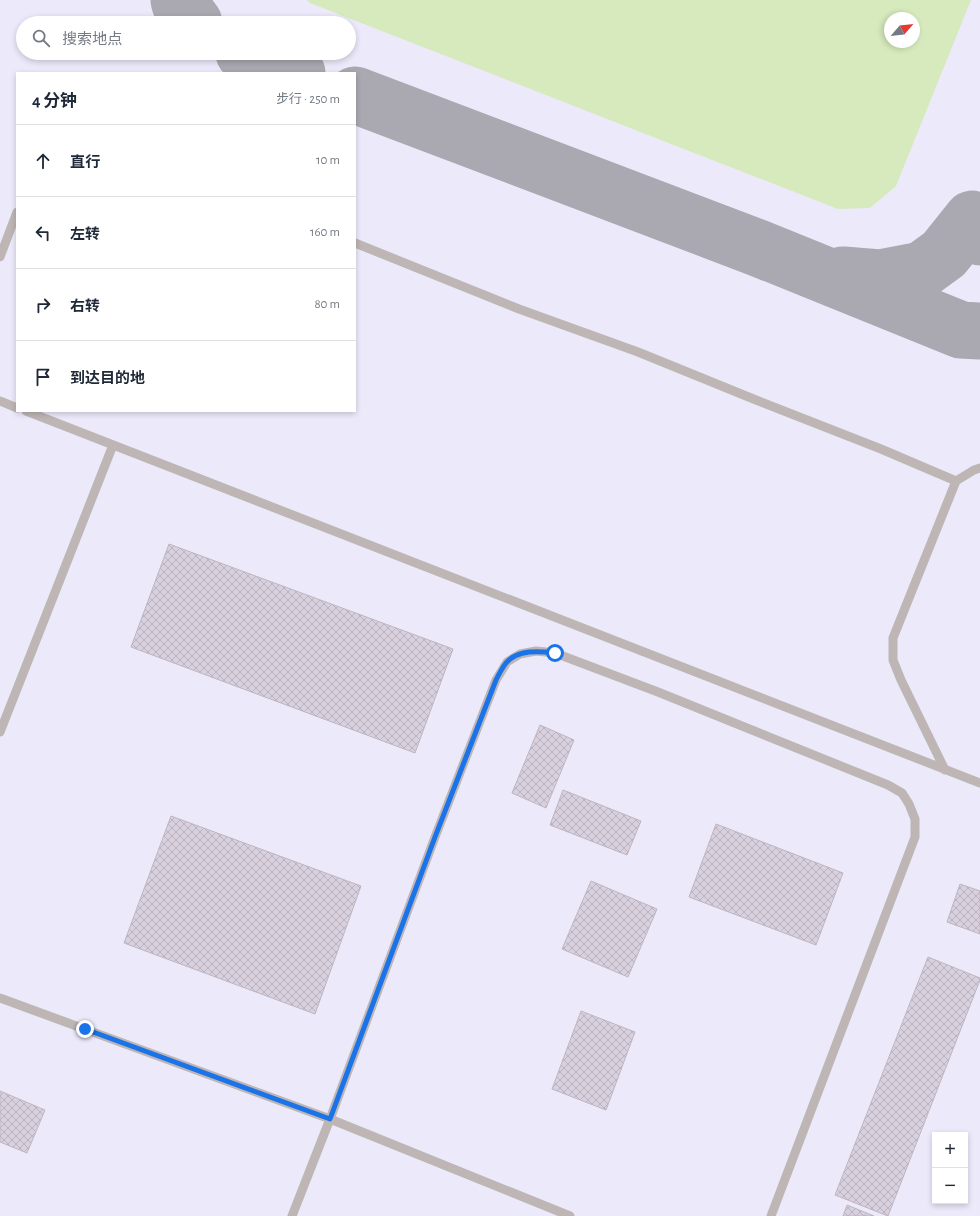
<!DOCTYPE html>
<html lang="zh">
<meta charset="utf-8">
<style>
body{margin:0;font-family:"Alegreya Sans","Noto Sans SC",sans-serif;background:#f6f6f7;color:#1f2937}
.controls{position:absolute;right:12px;bottom:12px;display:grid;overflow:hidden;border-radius:0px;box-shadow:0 2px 6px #0003}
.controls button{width:36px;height:36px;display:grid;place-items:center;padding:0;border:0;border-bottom:1px solid #e0e1e3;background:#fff;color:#1f2937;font:20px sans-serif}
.compass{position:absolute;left:884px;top:12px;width:36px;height:36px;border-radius:50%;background:#fff;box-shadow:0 2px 6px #0003;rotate:62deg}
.stop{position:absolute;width:12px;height:12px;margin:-9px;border:3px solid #1a73e8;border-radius:50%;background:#fff}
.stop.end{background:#1a73e8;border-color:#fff;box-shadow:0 1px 4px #0008}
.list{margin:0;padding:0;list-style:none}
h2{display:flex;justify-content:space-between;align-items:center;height:52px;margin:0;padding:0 16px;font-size:17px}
h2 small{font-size:13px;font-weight:400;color:#747a83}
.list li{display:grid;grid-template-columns:26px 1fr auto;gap:12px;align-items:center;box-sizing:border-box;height:72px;padding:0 16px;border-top:1px solid #e0e1e3}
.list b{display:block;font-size:15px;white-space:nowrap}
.list em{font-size:13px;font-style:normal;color:#747a83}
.icon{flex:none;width:22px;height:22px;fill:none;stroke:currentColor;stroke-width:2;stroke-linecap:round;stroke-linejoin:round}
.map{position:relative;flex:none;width:980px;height:1216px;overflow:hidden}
.search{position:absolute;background:#fff;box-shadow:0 2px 6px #0003;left:16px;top:16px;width:340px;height:44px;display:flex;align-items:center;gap:10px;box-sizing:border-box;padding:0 14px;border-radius:22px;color:#747a83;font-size:15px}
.panel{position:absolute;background:#fff;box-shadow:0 2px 6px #0003;left:16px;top:72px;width:340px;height:340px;border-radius:0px}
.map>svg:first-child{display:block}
</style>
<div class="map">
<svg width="980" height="1216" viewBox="0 0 980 1216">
<defs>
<pattern id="building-cross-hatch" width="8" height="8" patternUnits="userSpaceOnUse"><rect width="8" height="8" fill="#d9d0dd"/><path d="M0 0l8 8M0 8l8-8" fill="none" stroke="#bab2be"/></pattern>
</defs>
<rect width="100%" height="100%" fill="#f7f5fe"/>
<path fill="#ece9fa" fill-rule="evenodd" d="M0,0h980v1216h-980zM890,18h24v24h-24zM23,23h326v30h-326zM17,73h338v338h-338zM935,1135h30v66h-30z"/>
<path fill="#d6eabd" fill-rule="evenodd" d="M307,0h664l-75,186 -26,22 -32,1 -528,-206zM890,18h24v24h-24z"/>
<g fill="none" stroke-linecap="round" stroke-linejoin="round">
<path stroke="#aaa8b0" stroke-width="57" d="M179,0l1,4 14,19
M244,53l53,20
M355,95l403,153 203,82 19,1
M843,275l37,3 42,-8 22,-16 28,-35 8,18"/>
</g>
<path fill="url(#building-cross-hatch)" stroke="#beb5c1" d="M169,544l284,105 -38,104 -284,-106z
M540,725l34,15 -28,68 -34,-15z
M563,790l78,31 -14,34 -77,-30z
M171,816l190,70 -46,128 -191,-71z
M716,824l127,49 -27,72 -127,-48z
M591,881l66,28 -29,68 -66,-28z
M960,884l20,7v43l-33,-12z
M928,957l52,21v2l-92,236 -53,-21z
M581,1011l54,21 -29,78 -54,-21z
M0,1091l45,19 -18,43 -27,-11z
M847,1205l27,11h-31z"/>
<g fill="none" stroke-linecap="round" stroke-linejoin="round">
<path stroke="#beb6b5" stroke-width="9" d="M355,243l164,66 119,43 118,48 125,49 75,32 18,-11 6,-2
M0,257l17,-45
M0,401l17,7
M26,411l954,372
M0,732l113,-287
M945,770l-44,-90 -8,-20v-22l63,-157
M0,998l330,121 240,97
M292,1216l38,-97 105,-282 61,-157 11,-18 13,-8 16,-3 19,2 103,39 230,93 14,8 7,11 6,15v18l-144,379"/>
</g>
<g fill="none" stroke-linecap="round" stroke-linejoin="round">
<path stroke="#1a73e8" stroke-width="5" d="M85,1029l245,90 105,-282 61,-157c3,-6 6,-12 10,-17 12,-14 33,-12 49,-10"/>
</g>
</svg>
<div class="controls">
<button>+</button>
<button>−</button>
</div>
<svg class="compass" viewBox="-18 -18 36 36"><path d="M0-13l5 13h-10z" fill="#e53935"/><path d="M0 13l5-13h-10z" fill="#747a83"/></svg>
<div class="stop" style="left:555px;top:653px"></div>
<div class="stop end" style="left:85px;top:1029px"></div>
<div class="search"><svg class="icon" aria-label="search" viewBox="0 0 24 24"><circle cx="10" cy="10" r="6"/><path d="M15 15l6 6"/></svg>搜索地点</div>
<section class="panel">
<h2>4 分钟<small>步行 · 250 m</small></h2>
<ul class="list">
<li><svg class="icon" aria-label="ahead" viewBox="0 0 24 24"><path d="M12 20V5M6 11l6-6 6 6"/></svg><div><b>直行</b></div><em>10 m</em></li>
<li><svg class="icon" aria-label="left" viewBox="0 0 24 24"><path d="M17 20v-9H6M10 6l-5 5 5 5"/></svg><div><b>左转</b></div><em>160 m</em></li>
<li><svg class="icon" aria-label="right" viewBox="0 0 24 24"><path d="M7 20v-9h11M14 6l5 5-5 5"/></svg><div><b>右转</b></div><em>80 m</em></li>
<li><svg class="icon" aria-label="arrive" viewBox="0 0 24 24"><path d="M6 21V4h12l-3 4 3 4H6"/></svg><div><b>到达目的地</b></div></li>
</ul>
</section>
</div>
